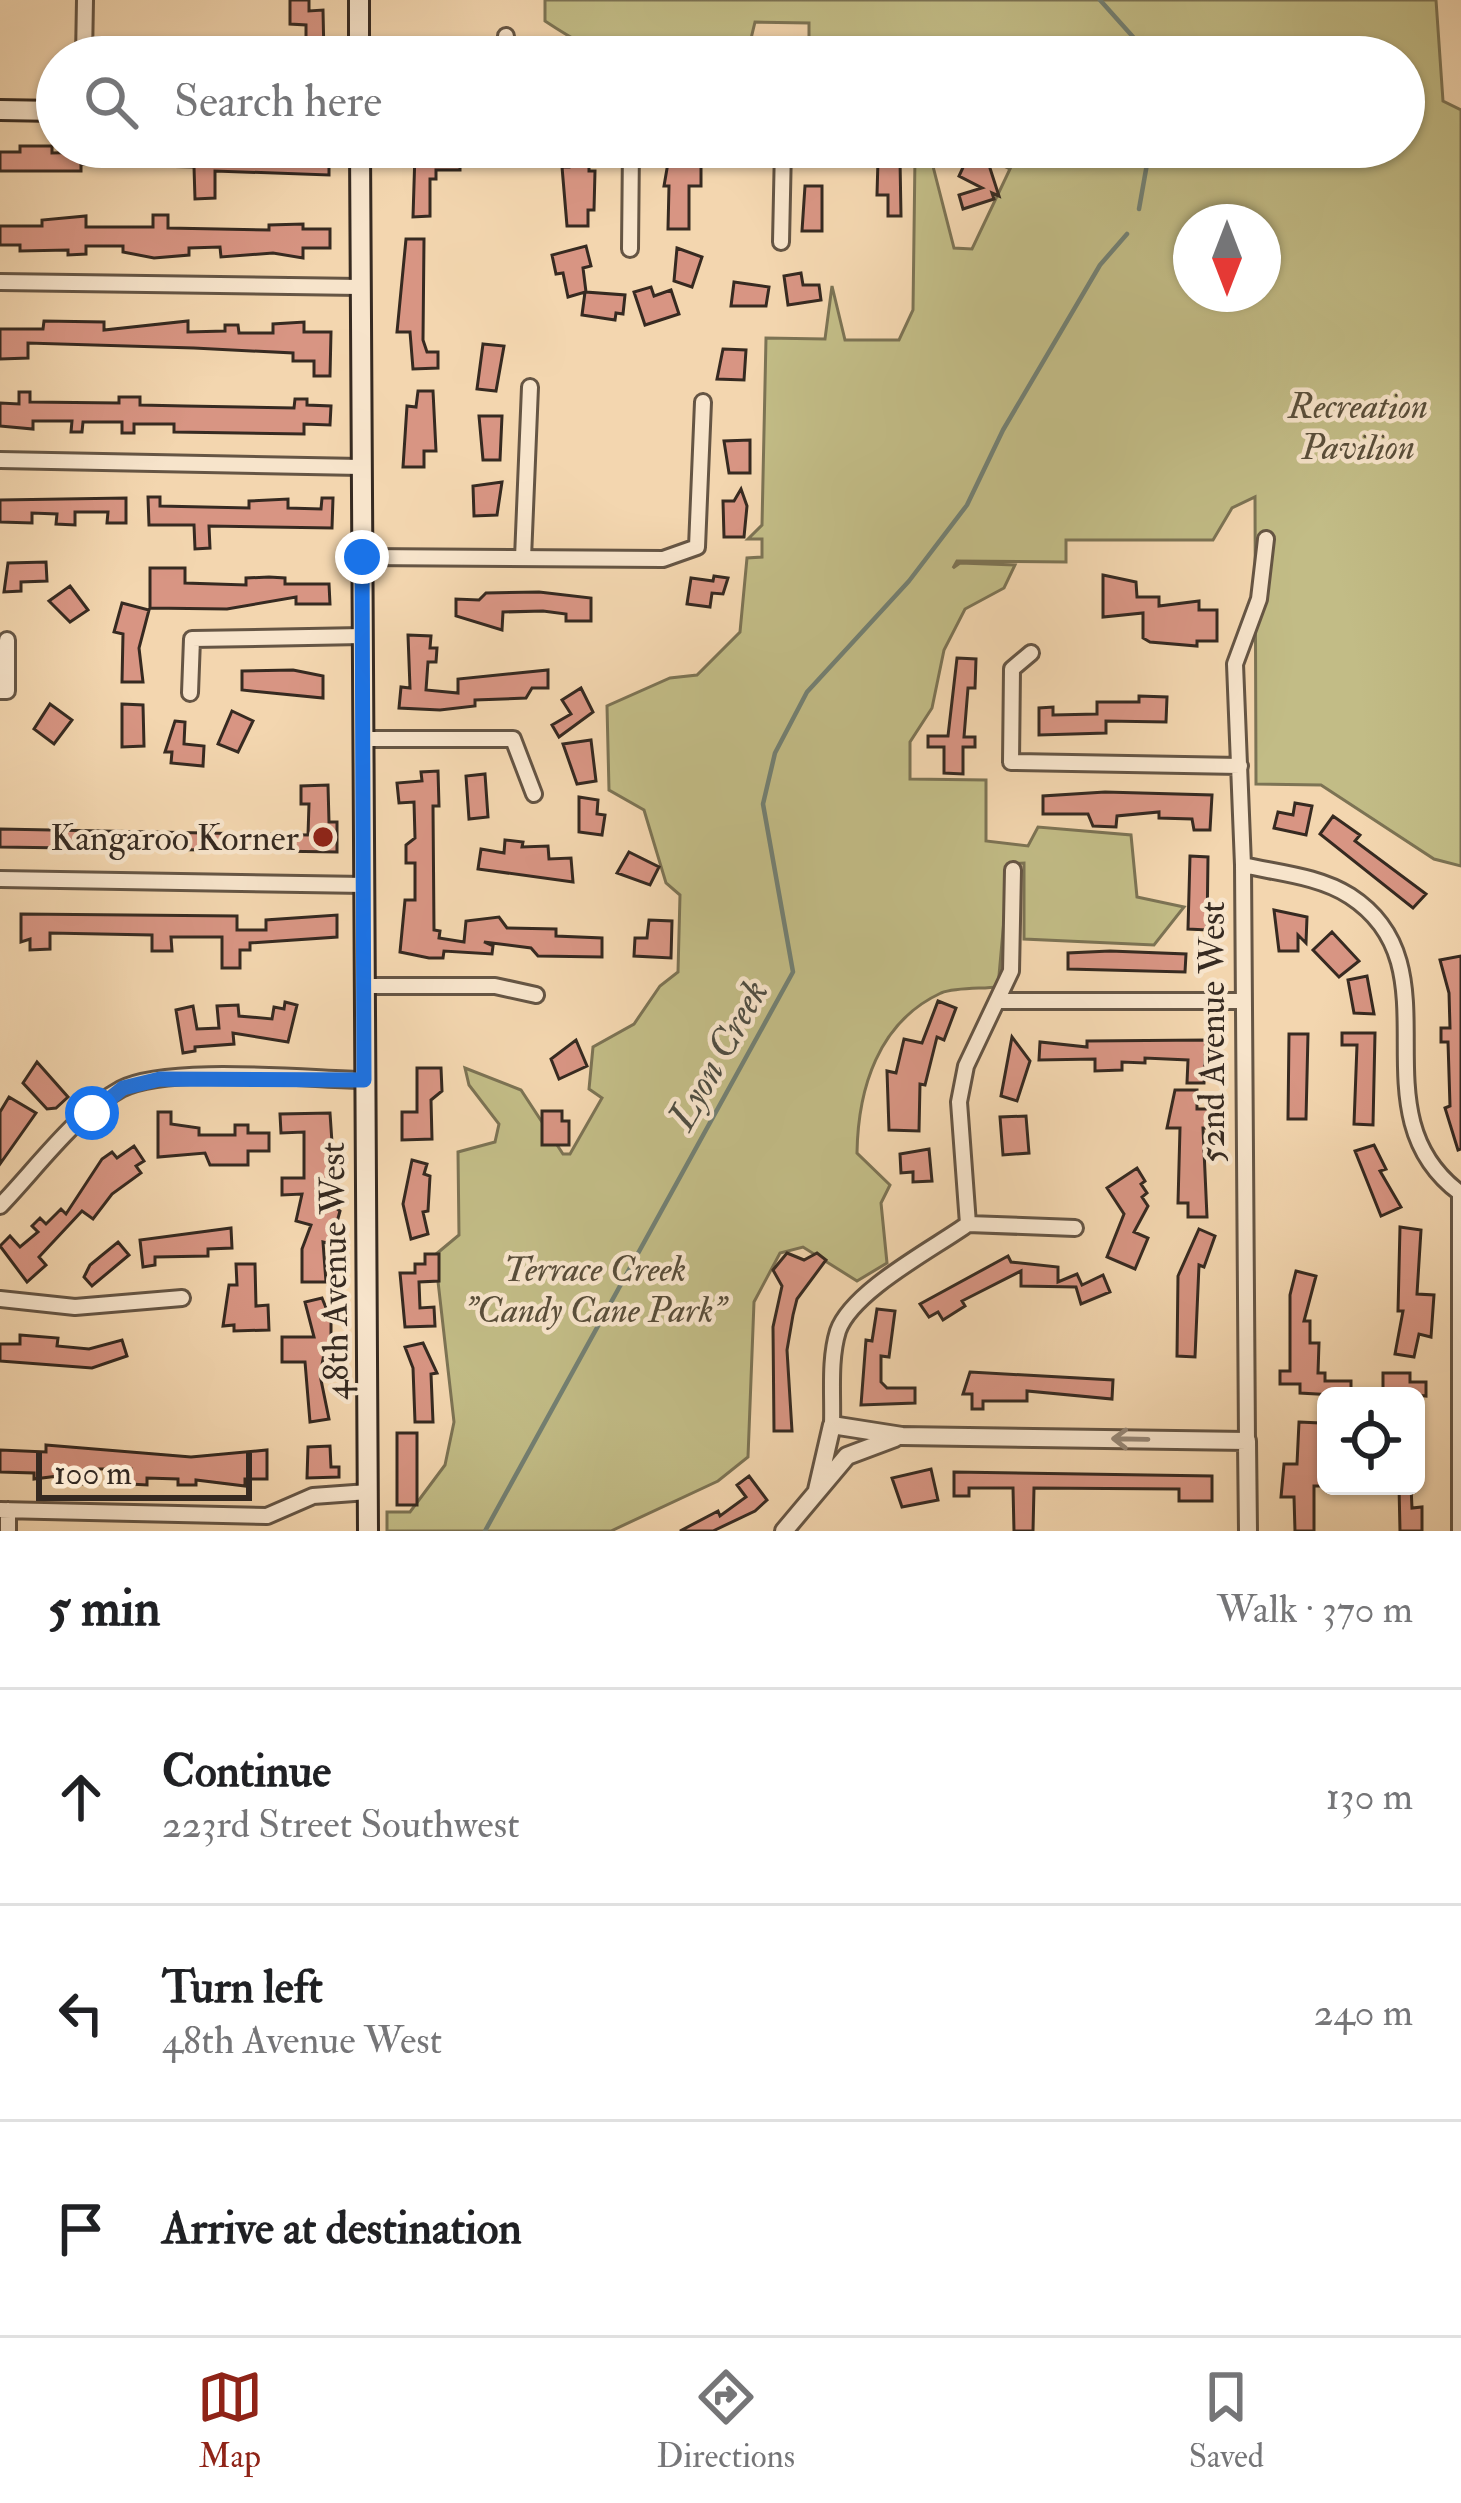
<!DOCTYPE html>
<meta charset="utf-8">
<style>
body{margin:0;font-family:"IM FELL Double Pica",serif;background:#f6f6f6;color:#202124}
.controls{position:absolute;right:36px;bottom:36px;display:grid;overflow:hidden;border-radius:18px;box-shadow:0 3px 9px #0004}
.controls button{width:108px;height:108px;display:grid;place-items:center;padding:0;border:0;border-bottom:3px solid #e0e0e0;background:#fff;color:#202124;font:60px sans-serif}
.compass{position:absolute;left:1173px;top:204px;width:108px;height:108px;border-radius:50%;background:#fff;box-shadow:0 3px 9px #0004;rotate:180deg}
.scale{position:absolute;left:36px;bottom:30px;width:216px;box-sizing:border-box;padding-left:12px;border:6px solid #362a21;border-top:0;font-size:33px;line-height:42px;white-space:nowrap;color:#362a21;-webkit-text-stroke:9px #f7e4cb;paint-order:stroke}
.stop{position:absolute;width:36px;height:36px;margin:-27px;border:9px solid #1a73e8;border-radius:50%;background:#fff}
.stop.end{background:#1a73e8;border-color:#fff;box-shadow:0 3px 12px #0008}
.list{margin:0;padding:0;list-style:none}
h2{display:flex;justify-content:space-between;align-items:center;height:156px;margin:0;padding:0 48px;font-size:51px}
h2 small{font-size:39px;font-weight:400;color:#757577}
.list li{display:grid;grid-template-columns:78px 1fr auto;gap:36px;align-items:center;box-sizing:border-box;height:216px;padding:0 48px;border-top:3px solid #e0e0e0}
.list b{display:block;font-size:45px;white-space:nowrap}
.list p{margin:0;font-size:39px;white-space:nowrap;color:#757577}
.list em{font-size:39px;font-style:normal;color:#757577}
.icon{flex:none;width:66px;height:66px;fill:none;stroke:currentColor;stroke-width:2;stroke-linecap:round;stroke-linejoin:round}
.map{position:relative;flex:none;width:1461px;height:1531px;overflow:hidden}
.search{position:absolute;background:#fff;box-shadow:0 3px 9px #0004;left:36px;right:36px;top:36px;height:132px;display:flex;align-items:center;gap:30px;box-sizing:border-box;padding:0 42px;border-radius:66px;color:#757577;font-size:45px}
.sheet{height:804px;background:#fff}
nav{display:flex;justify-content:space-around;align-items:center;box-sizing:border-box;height:168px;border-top:3px solid #e0e0e0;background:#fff;font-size:33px;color:#757577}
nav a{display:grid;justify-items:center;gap:6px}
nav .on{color:#8f2418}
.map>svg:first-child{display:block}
</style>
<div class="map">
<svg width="1461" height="1531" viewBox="0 0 1461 1531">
<rect width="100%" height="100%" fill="#f3d6af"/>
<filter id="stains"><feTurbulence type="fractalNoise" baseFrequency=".00167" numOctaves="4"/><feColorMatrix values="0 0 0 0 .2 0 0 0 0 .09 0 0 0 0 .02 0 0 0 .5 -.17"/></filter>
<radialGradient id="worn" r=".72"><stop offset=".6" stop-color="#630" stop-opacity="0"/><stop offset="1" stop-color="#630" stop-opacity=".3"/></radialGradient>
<path fill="#c2bc86" stroke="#7c7354" stroke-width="3" fill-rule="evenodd" d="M545,0h891l7,101 18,9v756l-27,-7 -113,-74 -65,-1 -1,-287 -23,11 -19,32h-147v22l-109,-1 -4,7 7,-5 55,2 -11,23 -39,21 -21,41 -12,58 -22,34v37l76,1v61l42,5 10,-19 93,8 6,62 47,10 -30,38 -130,-6v-76l-15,1 -11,123c-17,2 -41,0 -57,6 -63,29 -83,96 -84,160l33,32 -9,18 6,60 -30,18 -54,-34 -23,6 -26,49 -6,155 -30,24 -107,50h-224v-19h23l35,-47 9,-43 -19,-167 24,-20 -1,-83 37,-10 4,-18 -30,-39 -4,-17 56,22 42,64h7l32,-56 -13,-9 4,-42 41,-23 26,-38 18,-14 2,-77 -14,-12 -22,-73 -35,-20 -2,-84 63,-28 27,-3 43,-43 7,-74 15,-1v-18h-14l14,-14 4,-187 59,1 7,-53 13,54h54l14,-30 2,-153 -105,-7 118,-3 26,101 18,1 38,-80 -49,-22h443v-90h-595v-34l-54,-1 -7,29c-22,0 -46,-4 -68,-1 -66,8 -76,10 -135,-29zM1191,222h72v72h-72z"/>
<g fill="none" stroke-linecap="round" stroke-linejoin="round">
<path stroke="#738073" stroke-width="4.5" d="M1100,0l51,57
M1139,209l11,-62
M485,1531l308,-559 -30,-168 12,-51 32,-61 102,-111 58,-76 36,-75 97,-165 27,-31"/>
</g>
<path fill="#d89583" stroke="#362a21" stroke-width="3" d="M290,0h19v11l14,-1 1,47h-18v-32l-16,-1z
M96,38h39v19h-40z
M20,146h32v7l43,-1v-5h142l18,2v7l36,1v-9h12v7h26v20l-114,-4v27l-20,1 -1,-32 -113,-3v7h-81v-19h20z
M415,153h45v17h-24v9h-6v37l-17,1z
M569,154h20v17h6l-1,39h-6v16h-21l-5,-59h7z
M669,157h28l4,11v18h-12v43h-21l1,-43h-5z
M981,158l7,4 11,34 -7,-3 2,6 -31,10 -4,-14 23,-7 -23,-12 6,-13z
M878,160h22l1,56h-13v-21h-11z
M805,186h17v45h-20z
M153,215h15v13l101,2v-5l34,-1v5h27v19h-27v10l-30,-5 -52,4 -1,-10 -31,1v7l-35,3 -31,-6v-6h-37v8l-18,1v-5l-48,1v-6h-20v-19h42v-6l44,-4v11h67z
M406,239h18l-1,101 4,12h11v16l-25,1 -3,-37h-13z
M586,246l5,20 -8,2 3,24 39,3 -2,19 -7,-1 -1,7 -33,-5 3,-23 -17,5 -5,-24 -7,1 -4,-19z
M677,248l25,9 -10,30 -18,-6z
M801,273l2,12h16l2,15 -33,5 -4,-29z
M734,282l35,5 -3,19h-35z
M651,287l3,9 17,-6 8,24 -34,11 -11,-33z
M44,321l60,1v8l84,-9v11l37,-1v-6h13l1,8h34v-9l31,-2v10h27l-1,44h-16v-15h-21v-8l-99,-5 -166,-5v15l-28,1v-30h43z
M483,344l21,2 -8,45 -19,-2z
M723,349l23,1 -2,30 -27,-1z
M418,391h15l3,60h-12v16h-21l4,-61 9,1z
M19,392h11v10l89,1v-6h21v8l45,1 109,2 1,-9h12v6l24,1 -1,19 -26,-1v10l-130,-2v-8h-40v9h-12v-11h-39l-1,10h-11l1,-11h-39v8l-33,-3v-23l19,1z
M479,416h23l-2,44h-17z
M750,440v33h-21l-5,-32z
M502,482l-5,33 -23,1 -1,-30z
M741,489l6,17 -3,31h-20l-1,-36h11z
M148,497h12v9l89,2v-7l39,-2v9l33,1 1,-11h11l-1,30 -123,-2 1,22 -15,1 -1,-24h-45z
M126,498v25h-19l1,-11h-33v13l-19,-1 1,-10 -25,-1v10l-32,-1v-22z
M46,562l1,19 -26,1v9l-17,1 4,-29z
M150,568h35v15l61,2v-7l23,-1 16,1v6h44l1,20h-34v-7l-69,12 -77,-1z
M1103,575l33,7 1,15h22v9l40,-5v9h18v31h-20v5l-47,-4 -7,-4v-25l-40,4z
M714,576l14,2 -5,16 -11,-1 -2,14 -23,-3 4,-26 22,3z
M70,586l18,24 -18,12 -21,-21z
M539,592l52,6v23h-25v-7l-23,-3 -40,1 -1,18 -46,-14v-17l23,1 7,-7z
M122,603l27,7 -10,38 4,34h-21l1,-48 -9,-2z
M408,635l23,1 -1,12h7l-1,14h-8l-2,28 32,3v-14l90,-9v18h-16l-6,10 -51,2v6l-35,4 -41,-2 2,-21 9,1z
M957,658l19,1 -1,29h-7l-4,49h11v10h-12v27l-19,-1v-26h-16v-11h20z
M293,670l30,6v22l-81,-8v-19z
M581,688l12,24 -34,25 -7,-12 19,-11 -9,-14z
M1139,696l28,1 -1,25 -60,-1v12l-67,2v-27l14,-1v8l44,-1v-12h42z
M50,704l22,16 -18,24 -20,-15z
M122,704l21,1 1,41 -22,1z
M232,711l21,10 -15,31 -20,-8z
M175,721l10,1 -1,22 20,2 -1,20 -32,-3 1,-11h-7z
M591,740l5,41 -19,3 -14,-40z
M438,771l1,35h-6l1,124 6,1 -1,7 25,4 2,-21 33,-4 8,11 49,1v7l46,2v19l-64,-1 -7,-8 -47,-6 9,4 -1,8 -48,-3 -1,7h-14l-29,-6 5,-52h10v-37h-9v-18l9,-7 -1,-36 -15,1 -2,-20 25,-2 -1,-9z
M485,774l3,43 -19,2 -3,-43z
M328,785l1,37h8v30l-337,-5v-18l308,6 1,-31h-8v-18z
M1105,792l107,3 -2,35h-16l-2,-11 -33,-1v-6l-42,4 -1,11 -23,-1 -5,-12h-45v-18z
M579,797l19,3 -1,14 8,1 -3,20 -23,-3z
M1295,803l17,3 -6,29 -32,-7 4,-16 15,3z
M1333,816l27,19 -5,6 71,53 -13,14 -93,-74z
M505,840l18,2 -1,5 26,-1 1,13 22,-1 2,24 -95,-13 3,-20 23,4z
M629,852l30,15 -9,18 -33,-12z
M1190,856l18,1 -1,73 -19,-1z
M1274,910l33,7 -1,26 -8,-8v16h-19z
M21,914l216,2v14h29v-10l71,-5v22l-87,6v7h-10v18h-18v-31h-51l1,14h-20v-16l-102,-2v16l-20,1v-11l-9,3z
M649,920l23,1 -1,37 -37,-2 1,-18h12z
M1332,932l27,29 -20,16 -26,-27z
M1110,951l76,3 -1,18 -117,-3v-16z
M1461,956v193l-3,1 -13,-42 5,-2 -2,-64h-7v-14h9l-1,-35 -9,-33z
M1367,976l7,38 -20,-1 -6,-33z
M938,1001l18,7 -12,32 -7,-3 -12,48 -5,-1 -1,47 -30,-1 -2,-59 9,2 8,-34 18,4z
M285,1002l12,3 -9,37 -55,-9 1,11 -39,3v4l-12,2 -7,-43 17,-4 4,23 22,-1 -2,-22 21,-1 1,11 33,3 2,-12 10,2z
M1342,1033h33l-2,92 -19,-1 3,-79h-15z
M1289,1034h19l-2,85h-18z
M1012,1037l18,24 -13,40 -16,-5z
M576,1040l11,26 -28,13 -8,-20z
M1206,1040l-2,43h-17l1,-23 -43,-2v5l-23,-1v8l-27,1v-12l-56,1 1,-18 47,5v-6z
M37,1062l31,35 -12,11 -9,1 -24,-26z
M417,1068h24l1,23 -11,9 1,39 -30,1v-28h15z
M1175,1090h22v19h12v19h-6l4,89h-19v-14h-10l2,-75h-13z
M9,1097l27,16 -36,51v-52z
M542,1111h20v10h7v24h-27z
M158,1112h13v12l28,4v7h36v-10h13v8h21v18h-21v14h-38l-5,-12 -47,4z
M330,1113l4,59h-5l1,31 10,8 -9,33 -8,-2 3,40h-24v-33l9,-24 -15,-4 6,-27 -20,1v-17h22v-46l-23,1 -1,-19z
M1026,1116l3,37 -26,2 -3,-38z
M1374,1145l12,24 -6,2 21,36 -20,9 -26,-65z
M134,1146l10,15 -8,5 5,7 -29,21 -19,25 -11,-8 -43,46 7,8 -19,17 -27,-36 10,-10 10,11 18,-15 -6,-6 8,-8 6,6 15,-15 5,5 36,-55 10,-7 5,6z
M929,1149l3,32 -19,1v-10l-12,1 -1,-19z
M412,1160l15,4 -3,10 6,2 -2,35 -5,1 5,22 -17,5 -8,-35z
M1137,1168l8,13 -4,3 6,9 -5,4 6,9 -14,26 14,6 -13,31 -28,-12 17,-43 -17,-26z
M1400,1227l21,3 -4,64 17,1 -3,42 -12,-3 -5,23 -19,-3 8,-43h-5z
M231,1228l1,20 -24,1v7l-53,1v8l-12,2 -3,-27z
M1199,1229l16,7 -11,31 -5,-2 -4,92 -18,-1 1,-80z
M118,1242l11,13 -37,31 -8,-9 6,-12z
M787,1253l17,7 13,-7 9,7 -29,39 -4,16 -6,35 5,81h-18l-1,-104 9,-41 -9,-16z
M425,1254h14v27l-20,1 1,26 14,-1 1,19 -30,1 -5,-54h15v-9h10z
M1008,1256l3,6 47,5v15l19,-8 5,11 21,-10 7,17 -29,12 -5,-17 -55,-1v-15l-59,30 3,5 -22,14 -5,-8 -9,5 -9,-13z
M236,1264h19l1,42 12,-1 1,25 -35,1v-6l-11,1 6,-41h8z
M1296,1271l20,5 -12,45h6v22h9l-1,30h7v8h26v15l-51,-3v-9h-20v-13h10v-76z
M322,1298l9,22v34h-7l-4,21 9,44 -19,3 -5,-60h-23v-25h32l-9,-35z
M877,1309l18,2 -6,46 -8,-1v26l6,6h28v15l-54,2 5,-65 6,1z
M20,1335l38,3 -1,8 32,3 33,-9 5,16 -35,12 -92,-7v-17h20z
M423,1343l14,30 -6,1 2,48h-18l-2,-54 -8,-21z
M970,1372l143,8 -1,19 -85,-8v10h-44v8h-11v-15h-9z
M1383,1373h27v9h16v14l-43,-4z
M1299,1422l21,1 -1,44 6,1 1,18h-12v45h-19l-1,-34h-13l3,-33h13z
M397,1433h20v72h-20z
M46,1445l145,12 76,-7v29h-22v7l-49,-6v5h-18v-6l-31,-1v7l-17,-1 1,-15h-33v15h-16v-11l-48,6v-6l-34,-1v-22l46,2z
M330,1446l1,21h8v10l-32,1 1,-31z
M931,1469l7,31 -36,7 -10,-29z
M954,1472l258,4v25h-33v-12l-145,-1 -1,43h-19l-1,-43h-44v8h-15z
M749,1476l18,24 -12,11 -42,20h-33l38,-20 2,5 26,-19 -9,-12z
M1399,1486h12l1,22 10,-1v24h-22z"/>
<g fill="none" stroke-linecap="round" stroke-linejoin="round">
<defs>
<path id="minor" d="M84,57l1,-57
M505,57l1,-21
M781,242l2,-95
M630,249l1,-102
M0,282l360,5
M0,460l361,7
M362,557l301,2 34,-12 6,-145
M523,558l7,-171
M1031,653l-19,16 -1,93 229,4
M0,691h7v-51
M190,693l2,-54 171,-3
M366,739h147l21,55
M1243,865c35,8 76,11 107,31 111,72 1,216 110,297v338
M0,879l365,6
M366,986h129l41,9
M1001,1001h243
M0,1206c36,-37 75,-92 121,-117 45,-24 188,-10 243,-9
M968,1224l107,4
M0,1299l75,8 107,-9
M832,1425c1,-30 -3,-65 6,-94 14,-40 95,-82 130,-107l-9,-122 7,-36 45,-95 2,-101
M1247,1441l-4,-576 -8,-201 24,-65 7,-60
M0,1510l267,6 46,-20 55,-4
M8,1510v21"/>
<path id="tertiary" d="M817,1490l15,-65 70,11 345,5 1,90
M784,1531l63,-75 48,-18"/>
<path id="secondary" d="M359,0v57
M0,110l57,1
M360,147l8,1384"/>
</defs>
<use href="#minor" stroke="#655544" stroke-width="20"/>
<use href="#tertiary" stroke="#655544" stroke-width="22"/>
<use href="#secondary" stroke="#362a21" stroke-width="24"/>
<use href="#minor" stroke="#f7e4cb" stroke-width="14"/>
<use href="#tertiary" stroke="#f7e4cb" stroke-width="16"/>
<use href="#secondary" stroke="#f7e4cb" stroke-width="18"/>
</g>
<defs><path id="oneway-shaft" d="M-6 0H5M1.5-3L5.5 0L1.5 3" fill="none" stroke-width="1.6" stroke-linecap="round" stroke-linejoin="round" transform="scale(3)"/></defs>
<use stroke="#968776" href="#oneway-shaft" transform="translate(1130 1439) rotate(-179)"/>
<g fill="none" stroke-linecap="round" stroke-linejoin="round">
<path stroke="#1a73e8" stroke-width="15" d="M92,1113l31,-25 37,-9 204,1 -2,-523"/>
</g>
<circle fill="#8f2418" stroke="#f7e4cb" stroke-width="4.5" cx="323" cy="837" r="12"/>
<g text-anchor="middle" stroke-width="9" stroke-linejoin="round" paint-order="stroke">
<g font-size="36" font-style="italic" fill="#594e3a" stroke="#f7e4cb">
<text x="1358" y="418">Recreation<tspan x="1358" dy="41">Pavilion</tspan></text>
<text x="595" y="1281">Terrace Creek<tspan x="595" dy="41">"Candy Cane Park"</tspan></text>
</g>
<g font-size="36" fill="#362a21" stroke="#f7e4cb" text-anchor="end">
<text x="299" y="850">Kangaroo Korner</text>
</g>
<g font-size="36" fill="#362a21" stroke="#f7e4cb">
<text transform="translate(1211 1032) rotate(-90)" y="13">52nd Avenue West</text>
<text transform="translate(333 1271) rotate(-91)" y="13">48th Avenue West</text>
</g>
<g font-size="39" font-style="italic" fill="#4f4e43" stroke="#f7e4cb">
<text transform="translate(717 1054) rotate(-61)" y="14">Lyon Creek</text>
</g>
</g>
<rect width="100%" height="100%" filter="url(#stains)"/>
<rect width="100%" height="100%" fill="url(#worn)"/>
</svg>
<div class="controls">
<button><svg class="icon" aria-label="locate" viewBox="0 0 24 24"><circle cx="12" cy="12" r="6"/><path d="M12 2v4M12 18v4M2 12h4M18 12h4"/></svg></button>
</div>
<svg class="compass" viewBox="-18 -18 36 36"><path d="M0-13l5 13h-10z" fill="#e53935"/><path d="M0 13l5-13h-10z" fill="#757577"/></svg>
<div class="scale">100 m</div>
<div class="stop" style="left:92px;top:1113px"></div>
<div class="stop end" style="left:362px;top:557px"></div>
<div class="search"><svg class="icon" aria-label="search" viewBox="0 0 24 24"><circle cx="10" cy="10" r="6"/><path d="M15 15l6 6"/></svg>Search here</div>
</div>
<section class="sheet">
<h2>5 min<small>Walk · 370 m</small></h2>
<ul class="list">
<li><svg class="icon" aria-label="ahead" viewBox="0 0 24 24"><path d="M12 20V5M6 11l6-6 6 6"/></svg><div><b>Continue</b><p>223rd Street Southwest</p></div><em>130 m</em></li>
<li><svg class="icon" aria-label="left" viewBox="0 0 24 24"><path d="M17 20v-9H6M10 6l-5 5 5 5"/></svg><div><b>Turn left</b><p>48th Avenue West</p></div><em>240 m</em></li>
<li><svg class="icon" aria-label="arrive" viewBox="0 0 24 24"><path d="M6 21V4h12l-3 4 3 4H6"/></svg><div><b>Arrive at destination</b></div></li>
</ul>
</section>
<nav>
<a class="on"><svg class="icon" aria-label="map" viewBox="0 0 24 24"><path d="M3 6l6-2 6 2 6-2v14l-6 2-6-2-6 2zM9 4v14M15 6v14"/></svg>Map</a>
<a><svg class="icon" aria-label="directions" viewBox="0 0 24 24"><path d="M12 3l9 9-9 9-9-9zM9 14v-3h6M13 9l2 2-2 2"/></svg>Directions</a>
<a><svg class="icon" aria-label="saved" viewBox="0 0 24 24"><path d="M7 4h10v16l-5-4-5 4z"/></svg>Saved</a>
</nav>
